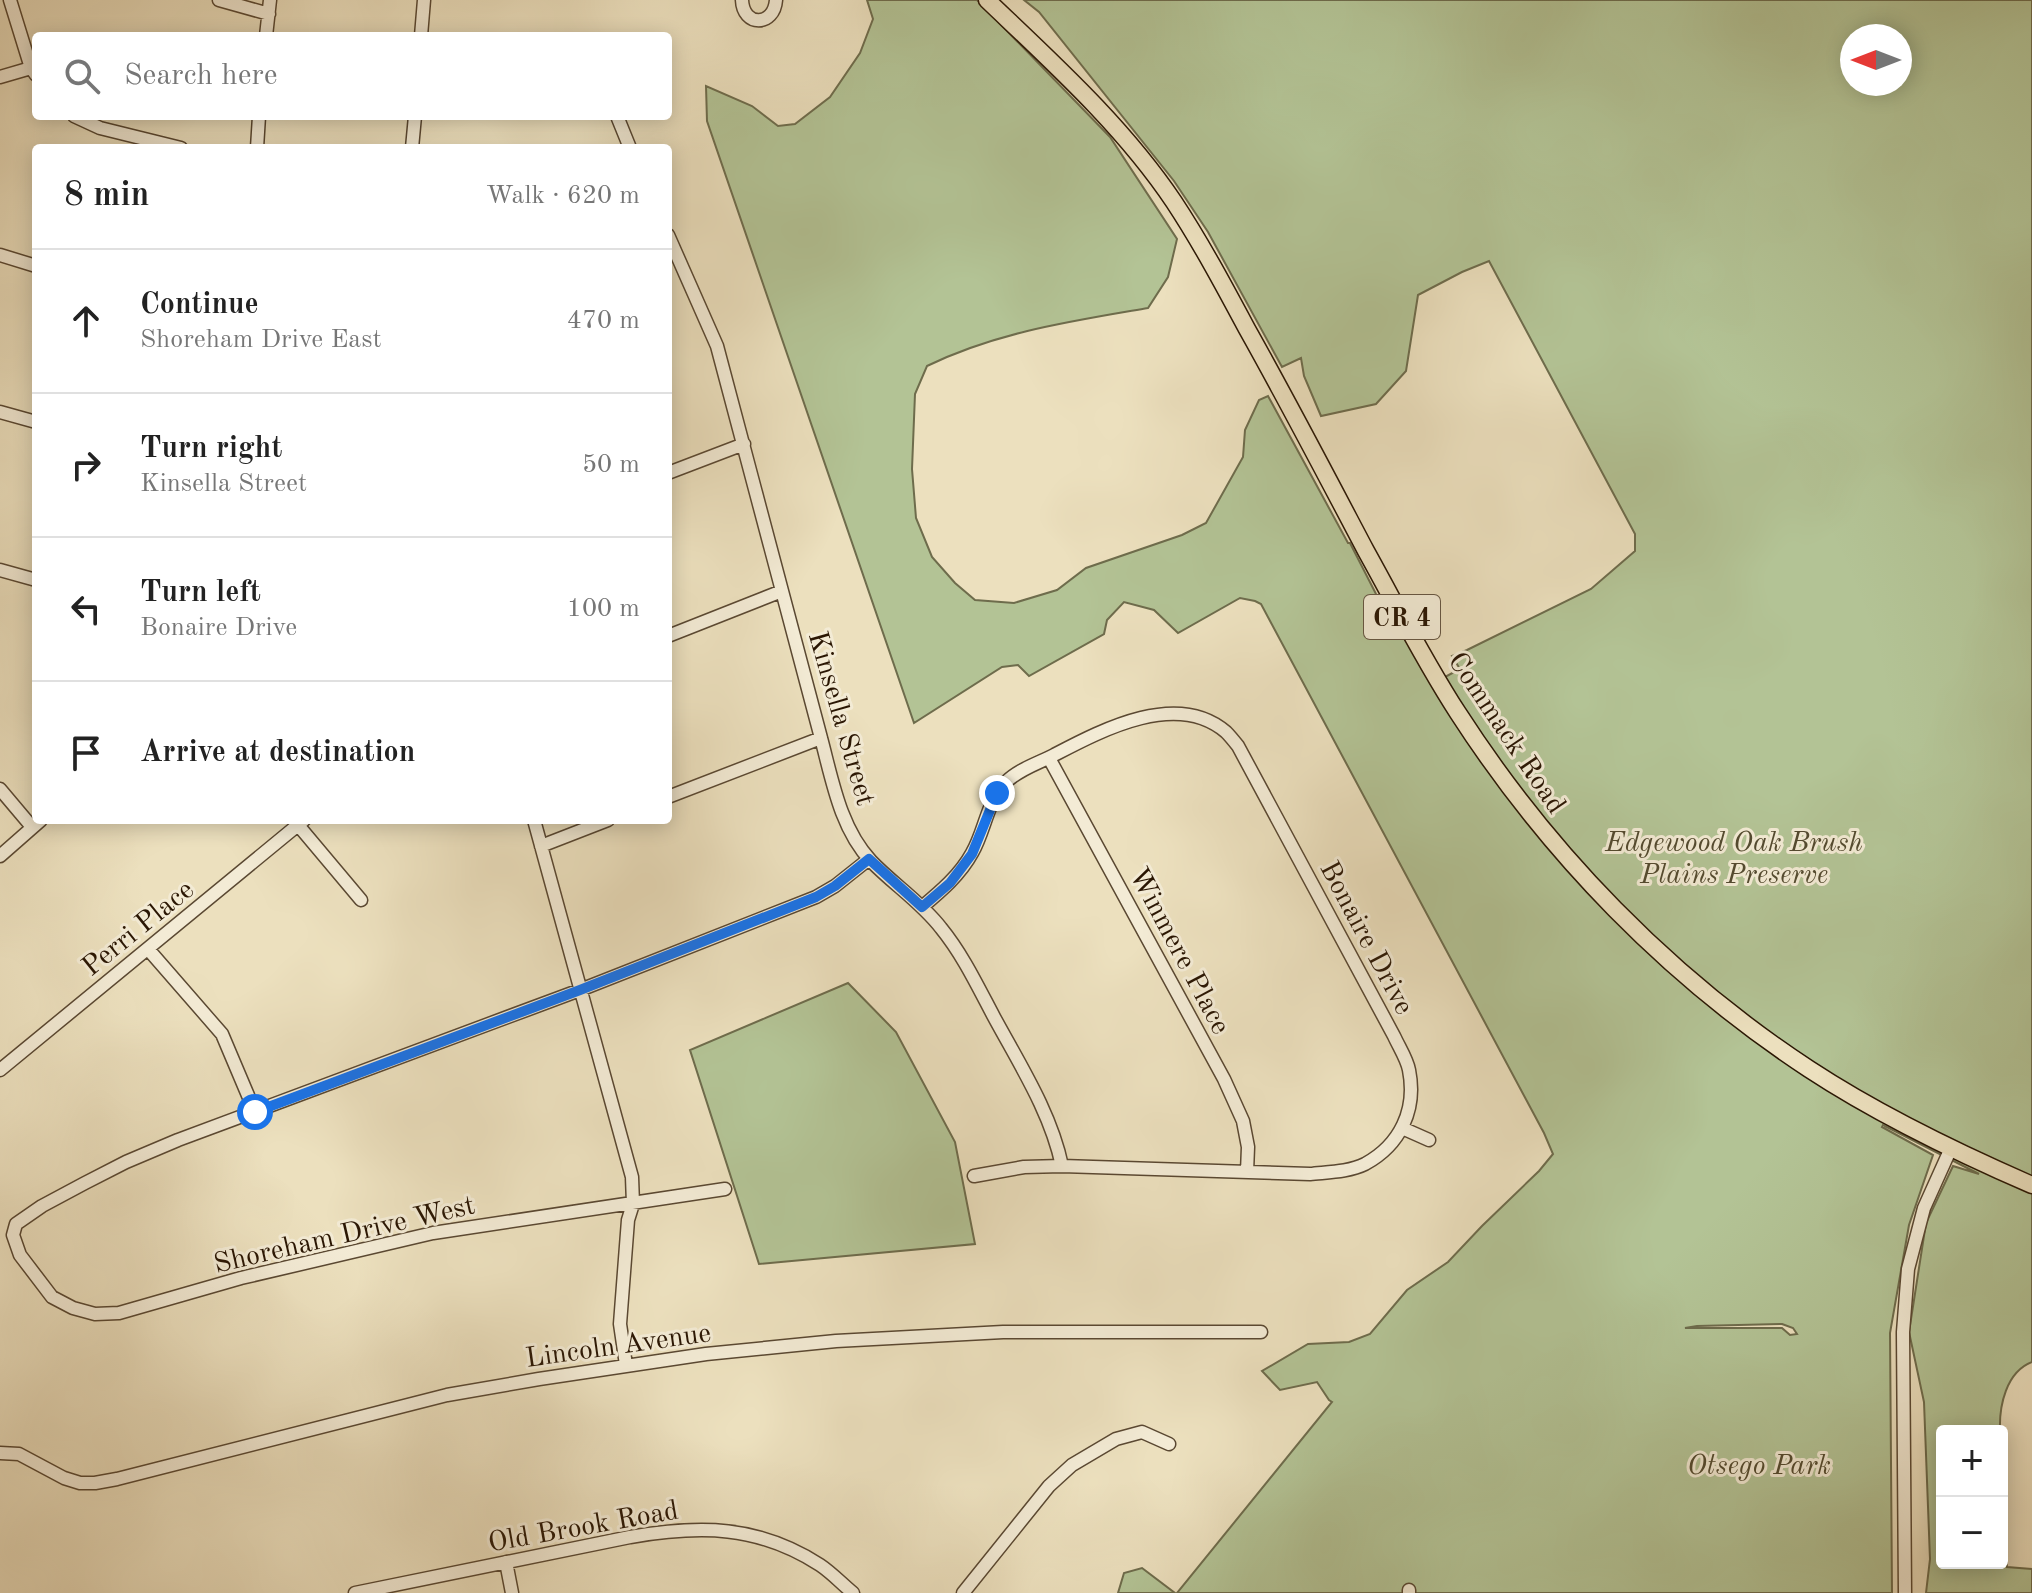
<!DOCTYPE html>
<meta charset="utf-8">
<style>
body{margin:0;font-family:"Old Standard TT",serif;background:#f6f6f6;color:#222}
.controls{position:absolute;right:24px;bottom:24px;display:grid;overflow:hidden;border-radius:8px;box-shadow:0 4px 20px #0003}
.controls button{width:72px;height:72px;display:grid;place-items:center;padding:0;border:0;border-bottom:2px solid #e0e0e0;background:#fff;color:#222;font:40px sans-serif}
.compass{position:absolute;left:1840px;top:24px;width:72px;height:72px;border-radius:50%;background:#fff;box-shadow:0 4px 20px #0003;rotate:270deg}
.stop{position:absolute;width:24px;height:24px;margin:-18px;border:6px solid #1a73e8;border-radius:50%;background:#fff}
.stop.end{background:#1a73e8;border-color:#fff;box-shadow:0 2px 8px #0008}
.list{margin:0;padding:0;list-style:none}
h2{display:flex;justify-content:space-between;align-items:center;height:104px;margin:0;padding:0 32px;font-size:34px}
h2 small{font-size:26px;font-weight:400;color:#767676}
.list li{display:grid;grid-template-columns:52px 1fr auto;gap:24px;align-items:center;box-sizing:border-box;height:144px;padding:0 32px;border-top:2px solid #e0e0e0}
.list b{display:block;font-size:30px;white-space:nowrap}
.list p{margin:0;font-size:26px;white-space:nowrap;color:#767676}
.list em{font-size:26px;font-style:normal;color:#767676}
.icon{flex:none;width:44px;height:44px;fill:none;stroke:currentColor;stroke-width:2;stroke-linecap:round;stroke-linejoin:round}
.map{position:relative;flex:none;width:2032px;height:1593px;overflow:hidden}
.search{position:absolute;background:#fff;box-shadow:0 4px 20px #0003;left:32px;top:32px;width:640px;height:88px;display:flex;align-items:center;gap:20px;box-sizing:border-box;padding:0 28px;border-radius:8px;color:#767676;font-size:30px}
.panel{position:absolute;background:#fff;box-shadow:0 4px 20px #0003;left:32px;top:144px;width:640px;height:680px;border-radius:8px}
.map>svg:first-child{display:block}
</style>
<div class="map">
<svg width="2032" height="1593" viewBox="0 0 2032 1593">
<rect width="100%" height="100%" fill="#ece0be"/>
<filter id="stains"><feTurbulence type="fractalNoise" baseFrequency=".0025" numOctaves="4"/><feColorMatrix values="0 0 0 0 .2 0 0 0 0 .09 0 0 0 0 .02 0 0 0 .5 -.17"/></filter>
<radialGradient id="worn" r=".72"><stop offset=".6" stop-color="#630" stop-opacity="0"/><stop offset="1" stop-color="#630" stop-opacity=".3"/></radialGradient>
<path fill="#b3c395" stroke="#6e6c4c" stroke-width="2" fill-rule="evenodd" d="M867,0h110l133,137 67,102 -9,38 -20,31c-76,13 -151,24 -221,58l-12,28 -3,75 4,49 16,39 23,26 20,17 39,3 43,-13 29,-22 96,-33 24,-12 37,-66 2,-27 14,-30 9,-4 80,147h2l26,51 57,83h12l15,-8 -8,-13 15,-6 124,-61 44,-38v-17l-146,-273 -27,11 -44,23 -12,76 -30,33 -55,12 -17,-40 -3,-18 -19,9 -74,-135 -34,-51 -135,-169 -15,-12h1008v1362c-26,10 -33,44 -32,69h-58v132h60v-93l5,97 25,2v24h-106l4,-34 -6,-157 -15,-70 17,-109 27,-57 26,8 -96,-49 -1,2 51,28 -24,70 -19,108 2,260h-715l155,-191 -3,-2 -12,-18 -37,8 -18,-19 46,-27 41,-2 21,-8 37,-44 41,-28 34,-36 57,-55 14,-17 -9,-21 -283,-529 -6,-3 -15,-3 -62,35 -24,-23 -30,-8 -17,18 -3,14 -75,42 -11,-11 -16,2 -88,56 -207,-602 -1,-35 46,20 26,20 17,-2 35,-27 30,-44 13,-34zM1852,36h48v48h-48zM1782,1324l11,4 4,6 -7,1 -8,-7h-97l12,-2z
M848,983l48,49 59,110 20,102 -216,20 -69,-214z
M1142,1568l33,25h-57l6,-20z"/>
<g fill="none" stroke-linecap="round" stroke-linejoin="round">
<defs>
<path id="minor" d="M10,0l21,68 5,7
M219,0l50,14
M742,0c1,27 32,27 34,0
M266,36l4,-36
M421,36l3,-36
M0,77l31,-9
M74,116l26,12 81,20
M617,116l13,32
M257,148l2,-32
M412,148l3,-32
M668,235l49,111 104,392c11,41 19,90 50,123 22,23 50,41 70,67 22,27 37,59 53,89 26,48 57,96 68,149
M0,255l36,11
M0,412l36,10
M668,473l76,-29
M0,570l36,10
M668,636l114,-45
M1049,758l175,321 19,42 5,26 -1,25
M0,789l32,38
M668,797l153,-59
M534,820l98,357 1,27 -5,16 -8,104 6,41
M298,825l63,75
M541,846l67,-26
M0,856l41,-36
M922,907c19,-16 38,-32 50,-54 13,-22 15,-52 34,-71 13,-13 33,-19 48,-27 48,-25 123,-65 172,-23 4,4 8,9 12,14l156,290c5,11 13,23 15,34 8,40 -9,75 -44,94 -16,8 -37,8 -55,10l-248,-8 -38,1 -50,9
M148,949l74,85 33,78
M0,1070l304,-250
M1402,1128l27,12
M725,1189l-292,44 -192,45 -122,35 -24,1 -22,-6 -21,-11 -32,-42 -7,-20 3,-11 26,-18 43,-23 41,-21 52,-22 402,-150 236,-93 19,-11 34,-27
M0,1453l19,1 45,24 16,5h15l22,-4 330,-84 92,-16 167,-25 130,-13 167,-9h258
M506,1562l6,31
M355,1593l275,-56c70,-12 128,-12 190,28 12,8 22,19 33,28
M963,1593l86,-107 23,-21 44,-26 26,-7 27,12
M1409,1593v-3
M1905,1593l-2,-261 5,-63 16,-61 27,-60"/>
<path id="major" d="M987,0c66,63 136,126 187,202 27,41 50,84 73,127 41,73 80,148 119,222 30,54 58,110 92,162 91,141 211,264 351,356 70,46 147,83 223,116"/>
</defs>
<use href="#minor" stroke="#5a4832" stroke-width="15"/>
<use href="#major" stroke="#2a1603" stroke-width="19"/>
<use href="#minor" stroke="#f3ebd5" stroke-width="12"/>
<use href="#major" stroke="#ece0be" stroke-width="16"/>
</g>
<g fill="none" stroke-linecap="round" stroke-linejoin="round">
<path stroke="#1a73e8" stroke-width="10" d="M255,1112l325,-122 236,-93 19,-11 34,-27 53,48 28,-24 22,-29 25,-61"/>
</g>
<g text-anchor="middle" stroke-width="6" stroke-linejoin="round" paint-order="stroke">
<rect fill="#f3ebd5" stroke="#665642" stroke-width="2" x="1364" y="595" width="76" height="44" rx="6"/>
<g font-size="26" font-weight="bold" fill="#2a1603">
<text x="1402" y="626">CR 4</text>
</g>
<g font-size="28" fill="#2a1603" stroke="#f3ebd5">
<text transform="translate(843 718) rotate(74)" y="10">Kinsella Street</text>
<text transform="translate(1508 732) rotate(56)" y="10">Commack Road</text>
<text transform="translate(137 927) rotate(-39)" y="10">Perri Place</text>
<text transform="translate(1368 937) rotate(62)" y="10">Bonaire Drive</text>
<text transform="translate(1181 950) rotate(62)" y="10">Winmere Place</text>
<text transform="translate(344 1233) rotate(-13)" y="10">Shoreham Drive West</text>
<text transform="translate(618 1344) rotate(-8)" y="10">Lincoln Avenue</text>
<text transform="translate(583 1525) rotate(-10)" y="10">Old Brook Road</text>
</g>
<g font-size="28" font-style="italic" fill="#534a2f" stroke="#f3ebd5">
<text x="1734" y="851">Edgewood Oak Brush<tspan x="1734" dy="32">Plains Preserve</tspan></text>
<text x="1759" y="1474">Otsego Park</text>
</g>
</g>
<rect width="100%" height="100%" filter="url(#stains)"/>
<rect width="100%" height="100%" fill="url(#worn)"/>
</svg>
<div class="controls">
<button>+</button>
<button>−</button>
</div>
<svg class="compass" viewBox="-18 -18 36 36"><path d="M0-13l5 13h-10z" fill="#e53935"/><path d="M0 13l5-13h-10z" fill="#767676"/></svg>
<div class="stop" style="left:255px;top:1112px"></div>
<div class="stop end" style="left:997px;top:793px"></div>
<div class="search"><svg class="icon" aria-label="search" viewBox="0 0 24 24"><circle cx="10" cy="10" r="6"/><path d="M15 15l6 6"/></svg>Search here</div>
<section class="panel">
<h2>8 min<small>Walk · 620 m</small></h2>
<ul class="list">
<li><svg class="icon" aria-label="ahead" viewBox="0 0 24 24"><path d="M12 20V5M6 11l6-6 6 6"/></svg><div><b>Continue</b><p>Shoreham Drive East</p></div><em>470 m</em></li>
<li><svg class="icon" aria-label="right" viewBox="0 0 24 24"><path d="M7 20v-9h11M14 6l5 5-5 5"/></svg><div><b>Turn right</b><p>Kinsella Street</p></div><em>50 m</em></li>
<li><svg class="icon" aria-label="left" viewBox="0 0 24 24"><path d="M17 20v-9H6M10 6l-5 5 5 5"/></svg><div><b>Turn left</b><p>Bonaire Drive</p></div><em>100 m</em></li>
<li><svg class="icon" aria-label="arrive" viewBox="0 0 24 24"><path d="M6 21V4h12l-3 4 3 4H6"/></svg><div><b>Arrive at destination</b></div></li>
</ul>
</section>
</div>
